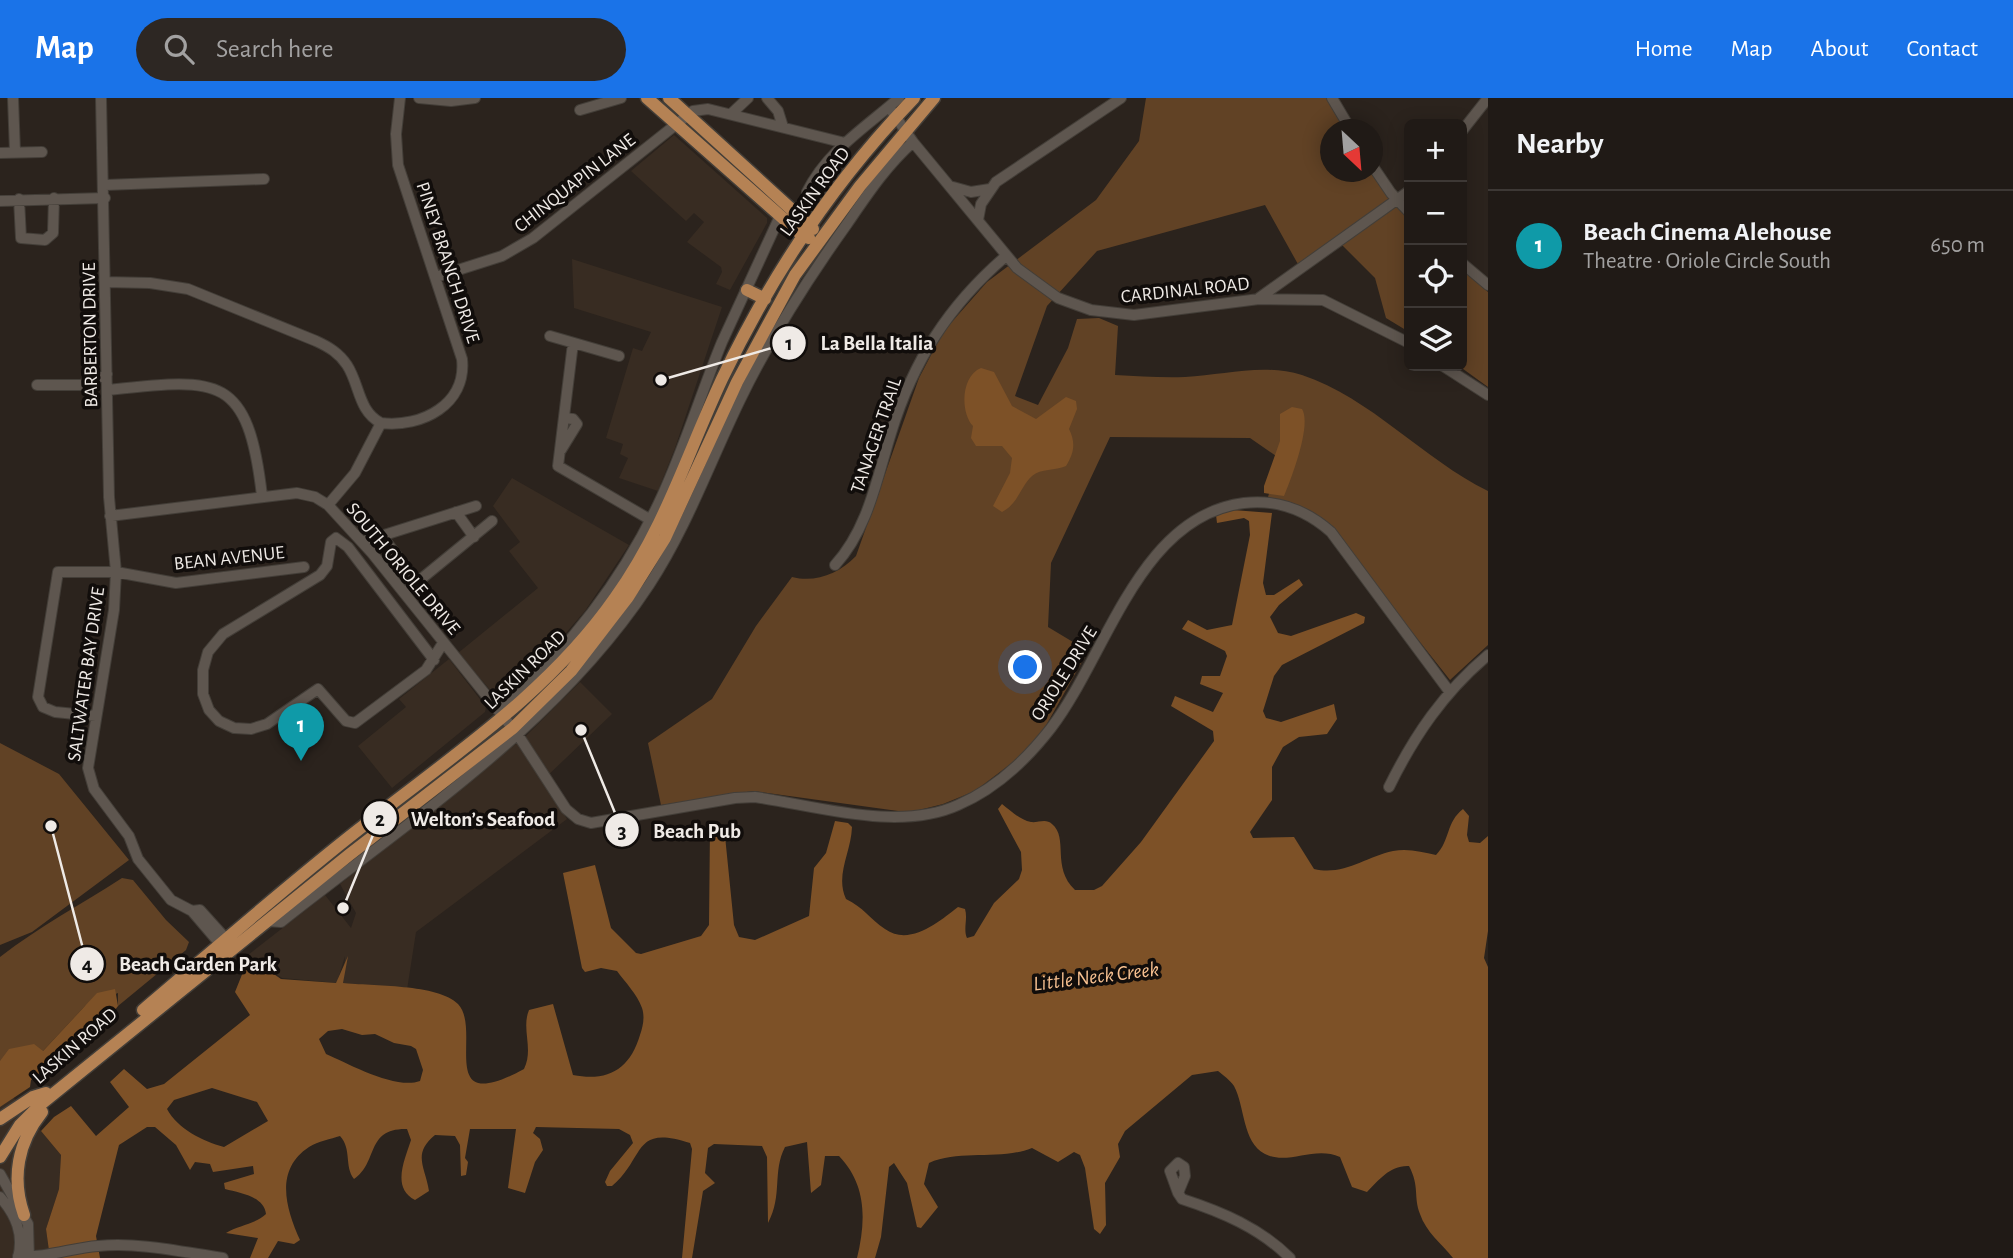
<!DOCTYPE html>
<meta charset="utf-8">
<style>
body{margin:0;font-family:"Alegreya Sans",sans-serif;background:#2d2723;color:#f1f3f6}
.controls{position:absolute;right:21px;top:21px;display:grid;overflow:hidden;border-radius:10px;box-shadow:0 4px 18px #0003}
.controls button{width:63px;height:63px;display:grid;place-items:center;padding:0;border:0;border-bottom:2px solid #3d3835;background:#201a16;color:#f1f3f6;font:35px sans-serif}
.compass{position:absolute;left:1320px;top:21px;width:63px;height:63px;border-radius:50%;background:#201a16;box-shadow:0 4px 18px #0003;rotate:154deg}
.you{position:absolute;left:1026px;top:570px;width:24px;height:24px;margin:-18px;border:5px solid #fff;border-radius:50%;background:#1a73e8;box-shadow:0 0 0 10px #1a73e833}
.badge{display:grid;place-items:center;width:46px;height:46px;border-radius:50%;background:#1a73e8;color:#fff;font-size:23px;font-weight:700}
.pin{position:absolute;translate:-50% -58px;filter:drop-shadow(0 2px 4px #0008)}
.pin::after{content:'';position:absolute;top:37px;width:24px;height:21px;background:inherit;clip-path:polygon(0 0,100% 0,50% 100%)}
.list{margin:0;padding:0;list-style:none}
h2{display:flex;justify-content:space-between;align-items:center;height:91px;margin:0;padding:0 28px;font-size:30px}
h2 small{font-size:23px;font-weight:400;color:#a2a1a1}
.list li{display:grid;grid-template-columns:46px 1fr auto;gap:21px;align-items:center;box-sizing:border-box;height:112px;padding:0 28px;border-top:2px solid #3d3835}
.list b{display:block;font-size:26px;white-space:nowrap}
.list p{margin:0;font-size:23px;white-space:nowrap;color:#a2a1a1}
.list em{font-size:23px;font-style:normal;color:#a2a1a1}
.icon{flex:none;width:38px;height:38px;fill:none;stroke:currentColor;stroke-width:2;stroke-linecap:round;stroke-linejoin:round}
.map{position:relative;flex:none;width:1488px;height:1160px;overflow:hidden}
header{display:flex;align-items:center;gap:42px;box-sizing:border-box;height:98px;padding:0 35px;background:#1a73e8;color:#fff}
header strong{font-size:33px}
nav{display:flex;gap:38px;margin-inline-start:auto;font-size:24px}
.search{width:490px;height:63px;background:#2d2723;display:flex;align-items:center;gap:18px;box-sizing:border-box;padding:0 24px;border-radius:38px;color:#a2a1a1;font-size:26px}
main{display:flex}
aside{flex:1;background:#201a16}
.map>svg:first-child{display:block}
</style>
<header>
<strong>Map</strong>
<div class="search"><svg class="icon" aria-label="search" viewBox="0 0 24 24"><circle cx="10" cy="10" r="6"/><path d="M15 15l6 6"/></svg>Search here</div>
<nav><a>Home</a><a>Map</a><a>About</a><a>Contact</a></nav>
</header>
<main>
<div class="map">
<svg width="1488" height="1160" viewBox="0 0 1488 1160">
<rect width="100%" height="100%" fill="#2b231d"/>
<path fill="#382c22" d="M674,37l93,83v5l-37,67 -14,-6 6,-12 -1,-5 -34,-25 17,-20 -10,-9 -8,8 -55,-50z
M572,161l150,48 -47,141 -17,43 -39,-13 9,-20 -8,-4 3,-10 -17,-6 27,-90 9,3 9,-19 -77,-24z
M512,380l117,67 -44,66 -61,70 -25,19 -41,-47 80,-65 -29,-37 11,-9 -27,-36z
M449,561l37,48 -1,5 -93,76 -34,-42 48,-39 -7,-8z
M580,584l32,32 -70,67 25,38 -151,113 -9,58 -64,-7 2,-27 -8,27 -55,-5 -34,-23 77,-60 26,33 5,-15 -16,-29 186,-148z
M13,999l48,58 -2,34 -13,40 4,29h-50v-153z"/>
<path fill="#614225" d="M1146,0h182l19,31 -17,1v42l42,-1 37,51v110l-23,-14 -11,-40 -39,-39 -37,27 -34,-61 -168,46 -50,55 -32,90 23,9 30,-57 9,-29 22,-1 19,8 -3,49c23,1 47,3 70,2 39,-2 78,-14 117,-2 69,23 121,84 186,116v154l-38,35 -95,-120 -62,-56 -25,-7 11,-39 -29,-20 -140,-1 -59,126 -3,64 40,24 -44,78 -23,27 -46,35 -32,13 -28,7h-17l-145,-20 -92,14 -13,-62 64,-44 44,-73 36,-49c23,6 47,-3 64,-21l63,-178 24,-46 44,-50 109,-82 43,-59z
M1462,171l26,23v95l-29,-21h3z
M0,645l59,31 70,86 -97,72 -32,13z
M122,780l11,2 33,40 23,22 -3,8 -68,56v-13l-33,13 -42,45 -43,10v-104c40,-31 80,-52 122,-79z"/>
<path fill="#7d5127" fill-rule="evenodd" d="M981,270l13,4 18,34 24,13 30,-22 10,4 1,8 -8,20c7,14 5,24 -3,37 -11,5 -25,2 -34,10 -12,11 -14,28 -30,36l-9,-6 17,-33 2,-15 -10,-12h-26l-5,-8 2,-12c-13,-14 -12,-50 8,-58z
M1292,309l10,2c10,16 -11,70 -18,87l-20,-3v-7l16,-45v-27z
M1233,412l39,3 -9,70 3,12h8l25,-16 4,6 -24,20 -9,12 8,16 13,3 65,-23 9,4 -1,6 -82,42 -8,11 -11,35 3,7 15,4 53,-18 3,15 -10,15 -28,3 -16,10 -11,20v33l-22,32 3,6 41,-1 20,32c30,7 51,-12 79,-18 15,-3 29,1 43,4 14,-14 10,-33 27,-46l6,7 -2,19 2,7 11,1 8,-7v95l-4,27 4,9v291h-35c-12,-15 -27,-26 -33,-44 -7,-17 0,-27 -11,-48 -19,-1 -30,14 -42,26l-15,-5 -12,-30c-26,-12 -52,9 -75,-3 -23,-12 -20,-48 -31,-68 -4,-6 -11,-11 -16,-15l-26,4 -67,56 -7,13 2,13 -15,26 1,42 -6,9 -6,-5 -9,-61 -5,-13 -6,-3 -16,10 -26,-14c-33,13 -71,1 -103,15l-5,21 14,23 -17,21 -4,-1 -10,-44 -13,-20 -5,4 -8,70 -6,21h-18c9,-37 10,-73 -18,-102h-14l-4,29 -10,8 -4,-51 -22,5c-13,25 -2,48 -17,76l-1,-66 -5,-11 -48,-2 -6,4 -3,25 10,10 -12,8 -11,67h-10l10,-109 -2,-6c-58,-19 -44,14 -78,43h-5l-2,-4 5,-11 23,-28 -3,-8 -11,-6 -83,-2 -3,6 7,6 3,11 -8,12 -10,31 -17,-5 8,-59h-46l-5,29 3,4 -2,13 -5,1 -1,-31 -5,-9 -20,-1c-23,19 -10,31 -6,56l-14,9c-24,-12 -10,-41 -4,-60l-4,-11c-42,-1 -28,33 -53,50 -10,-13 -2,-30 -14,-43 -9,3 -22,5 -31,11 -35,23 -23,62 -9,93l-6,4 -16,-3 -10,17h-18l8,-20 -32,-5c13,-8 30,-9 40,-19 -2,-18 -26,-21 -41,-25l-1,-6 30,-9 -1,-8 -40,6 -3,-8 -15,-2 -5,8 -14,-25 -21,-18h-8l-28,18 -23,91 4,22h-50l-4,-29 13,-40 2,-34 -20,-24 13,-14 17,-11 25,30 33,-29 -19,-25 14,-13 23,20 17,-5 86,-69 -15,-23 14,-35 32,22 55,4 12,-27 -5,27c28,3 96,1 115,21 25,26 -24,114 66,65 10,-20 -3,-40 5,-59l24,-6 20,71c35,7 57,-6 67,-40 3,-9 5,-18 2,-27 -5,-14 -17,-26 -25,-37l-16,-3 -16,4 -3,-4 -19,-95 32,-8 16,63 25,25 5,1 60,-18 8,-11 1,-98 14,-1 10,99 5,12 16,3 54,-24 5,-48 12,-15 9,-32 13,2 4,4c-1,26 -17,48 -6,72 17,8 24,20 39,30 25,18 55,-8 73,-22l7,2c3,10 -2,20 2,29l7,-2 20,-33 25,-24 3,-9 -1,-18 -23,-43 4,-5c9,7 18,16 29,18 7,1 15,-4 21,2 17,14 -1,43 23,66h19l8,-4 39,-44 73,-101 -1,-10 -42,-25 4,-10 38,16 10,-19 -23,-9 2,-8h18l7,-20 -2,-5 -43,-22 6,-9 19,10 25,-5 18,-90 -1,-14 -5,-3 -27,5 -1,-8zM342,931l20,6 13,-1 19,9 17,3 5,3 7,21 -3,11c-24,9 -71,-17 -94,-27l-7,-15 9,-8zM212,990l45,14 11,19 -44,26c-22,-6 -46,-18 -57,-38l7,-9z
M115,891l3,17 -6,8 -81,66 -1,7 -30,20v-46l9,-12 25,-5 9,7 54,-58z"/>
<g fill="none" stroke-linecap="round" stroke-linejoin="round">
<defs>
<path id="minor" d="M13,0l2,54
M101,0l8,399 7,75 -2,38 -26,158 6,21 35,47 9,23 33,41 21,11
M419,0l32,3 24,-3
M767,0l11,13 5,16
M1332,0l19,32
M889,9l24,35 104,126 41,30 33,12 43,5 125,-16 64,1 86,43
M580,12l41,-12
M731,16l17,-16
M1462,33l26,-33
M0,55l42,-1
M1372,67l19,28 18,19
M105,87l159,-6
M953,89l18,5 19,-3
M807,94c20,-41 59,-65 92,-94
M19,101l2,39 24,2 8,-7 1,-35
M0,103l105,-3
M978,122l3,-16 15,-22 125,-84
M1462,165l26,22
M436,179l66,-21 31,-18 160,-127 15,-2 137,34
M105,184l45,1 38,6 128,52c13,6 23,12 31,24 13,20 11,46 34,58 41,5 86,-19 81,-64l-64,-194 -2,-31 4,-36
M1259,200l150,-107
M550,238l69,20
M573,245l-15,123 98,57
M1443,268l45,29
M37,287h44l26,-11
M108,292c110,-12 140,-17 154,106
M561,352l16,-26 -4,-5 -8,-1
M328,407l27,-32 26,-50
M456,414l18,25
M110,418l187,-23 18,4 13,8 44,48 146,182 48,74 12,10 13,4 144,-25 20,-1c62,9 144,35 203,8 37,-16 69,-46 93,-77 56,-73 88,-212 193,-225 34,-4 62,7 87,29l118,159
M381,437l37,48
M362,444l114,-36
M835,467c33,-36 42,-87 56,-132 22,-72 58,-128 115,-177
M404,495l88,-72
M434,562l-86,-113 -12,-9 -5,4 -4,24 -7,9 -97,59 -15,18 -5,18v24l6,16 10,11 15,7 17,1 16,-5 51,-35 28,32 9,2 71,-53 17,-27
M498,612c69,-56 127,-133 164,-214 23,-50 39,-103 60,-154 19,-42 39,-84 58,-126
M96,618l-41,-4 -12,-5 -5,-10 20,-125h58l60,11 128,-16
M1389,689c25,-51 55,-95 99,-132
M267,823l14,1c130,-103 275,-196 368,-337 38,-58 61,-123 91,-185 30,-62 67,-120 107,-176 20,-29 39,-58 66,-82
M221,847l-29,-34 8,-1 27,30
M1178,1065l6,4 1,9 -7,17 -8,-22z
M0,1076l28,50 1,34
M1178,1095l4,6c40,13 78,29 108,59
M0,1099c16,18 24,37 18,61
M18,1158c29,2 53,-8 80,-10 42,-4 84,6 125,12"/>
<path id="major" d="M647,0l156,138 6,2
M669,0l144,131
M747,192l18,9
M143,912c71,-60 141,-122 215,-180 91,-72 190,-136 257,-232 51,-72 71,-142 107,-219 49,-103 113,-199 192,-281
M0,1021l33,-22 13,-4
M0,1059l20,-32 21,-21 308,-249 164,-127 58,-57 57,-74 37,-59 72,-156 58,-107 65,-89 74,-88
M24,1117c-13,-37 -6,-73 18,-103"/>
</defs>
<use href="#minor" stroke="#433e38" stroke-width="12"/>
<use href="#major" stroke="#433e38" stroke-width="15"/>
<use href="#minor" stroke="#5e564f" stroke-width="10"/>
<use href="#major" stroke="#b58254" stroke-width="12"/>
</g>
<g text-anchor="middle" stroke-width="7" stroke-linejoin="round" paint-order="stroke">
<g font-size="19" fill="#efeae6" stroke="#110d0b">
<text transform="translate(574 84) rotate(-38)" y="7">CHINQUAPIN LANE</text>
<text transform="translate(814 93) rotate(-54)" y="7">LASKIN ROAD</text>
<text transform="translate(449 164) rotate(72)" y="7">PINEY BRANCH DRIVE</text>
<text transform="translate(1185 191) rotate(-6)" y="7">CARDINAL ROAD</text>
<text transform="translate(89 237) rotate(-91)" y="7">BARBERTON DRIVE</text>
<text transform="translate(875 337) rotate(-71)" y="7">TANAGER TRAIL</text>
<text transform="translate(229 459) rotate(-6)" y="7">BEAN AVENUE</text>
<text transform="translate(404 470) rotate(50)" y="7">SOUTH ORIOLE DRIVE</text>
<text transform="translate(524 571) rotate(-44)" y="7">LASKIN ROAD</text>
<text transform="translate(1063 575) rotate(-58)" y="7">ORIOLE DRIVE</text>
<text transform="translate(85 576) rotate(-82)" y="7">SALTWATER BAY DRIVE</text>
<text transform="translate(74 947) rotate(-41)" y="7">LASKIN ROAD</text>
</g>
<g font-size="21" font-style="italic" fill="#f8c191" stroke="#110d0b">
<text transform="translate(1096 878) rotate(-7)" y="7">Little Neck Creek</text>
</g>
</g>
<path fill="none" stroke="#efeae6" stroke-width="2.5" d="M661 282L789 245M343 810L380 720M581 632L622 732M51 728L87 866"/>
<g fill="#efeae6" stroke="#110d0b" stroke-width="2.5">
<circle cx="661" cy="282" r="7"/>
<circle cx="343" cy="810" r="7"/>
<circle cx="581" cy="632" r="7"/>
<circle cx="51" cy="728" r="7"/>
<circle cx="789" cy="245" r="18"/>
<circle cx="380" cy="720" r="18"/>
<circle cx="622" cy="732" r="18"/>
<circle cx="87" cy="866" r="18"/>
</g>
<g font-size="21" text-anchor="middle" font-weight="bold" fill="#111">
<text x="789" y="252">1</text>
<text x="380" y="728">2</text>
<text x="622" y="740">3</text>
<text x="87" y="873">4</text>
</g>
<g font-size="21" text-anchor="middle" font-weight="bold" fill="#efeae6" stroke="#110d0b" stroke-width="7" stroke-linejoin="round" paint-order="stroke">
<text x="877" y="252">La Bella Italia</text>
<text x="483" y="728">Welton’s Seafood</text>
<text x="697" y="740">Beach Pub</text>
<text x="198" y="873">Beach Garden Park</text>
</g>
</svg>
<div class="controls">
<button>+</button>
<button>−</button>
<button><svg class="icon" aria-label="locate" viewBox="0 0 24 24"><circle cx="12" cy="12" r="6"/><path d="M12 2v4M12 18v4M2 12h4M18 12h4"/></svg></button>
<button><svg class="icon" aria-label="layers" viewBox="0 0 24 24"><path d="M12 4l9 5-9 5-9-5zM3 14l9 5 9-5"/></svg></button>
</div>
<svg class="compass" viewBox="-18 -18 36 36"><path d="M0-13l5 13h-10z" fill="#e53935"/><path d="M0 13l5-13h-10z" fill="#a2a1a1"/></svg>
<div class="you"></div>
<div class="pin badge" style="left:301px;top:663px;background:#0f9aa8">1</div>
</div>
<aside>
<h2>Nearby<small></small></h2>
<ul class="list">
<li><span class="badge" style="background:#0f9aa8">1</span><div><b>Beach Cinema Alehouse</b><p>Theatre · Oriole Circle South</p></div><em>650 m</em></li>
</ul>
</aside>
</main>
